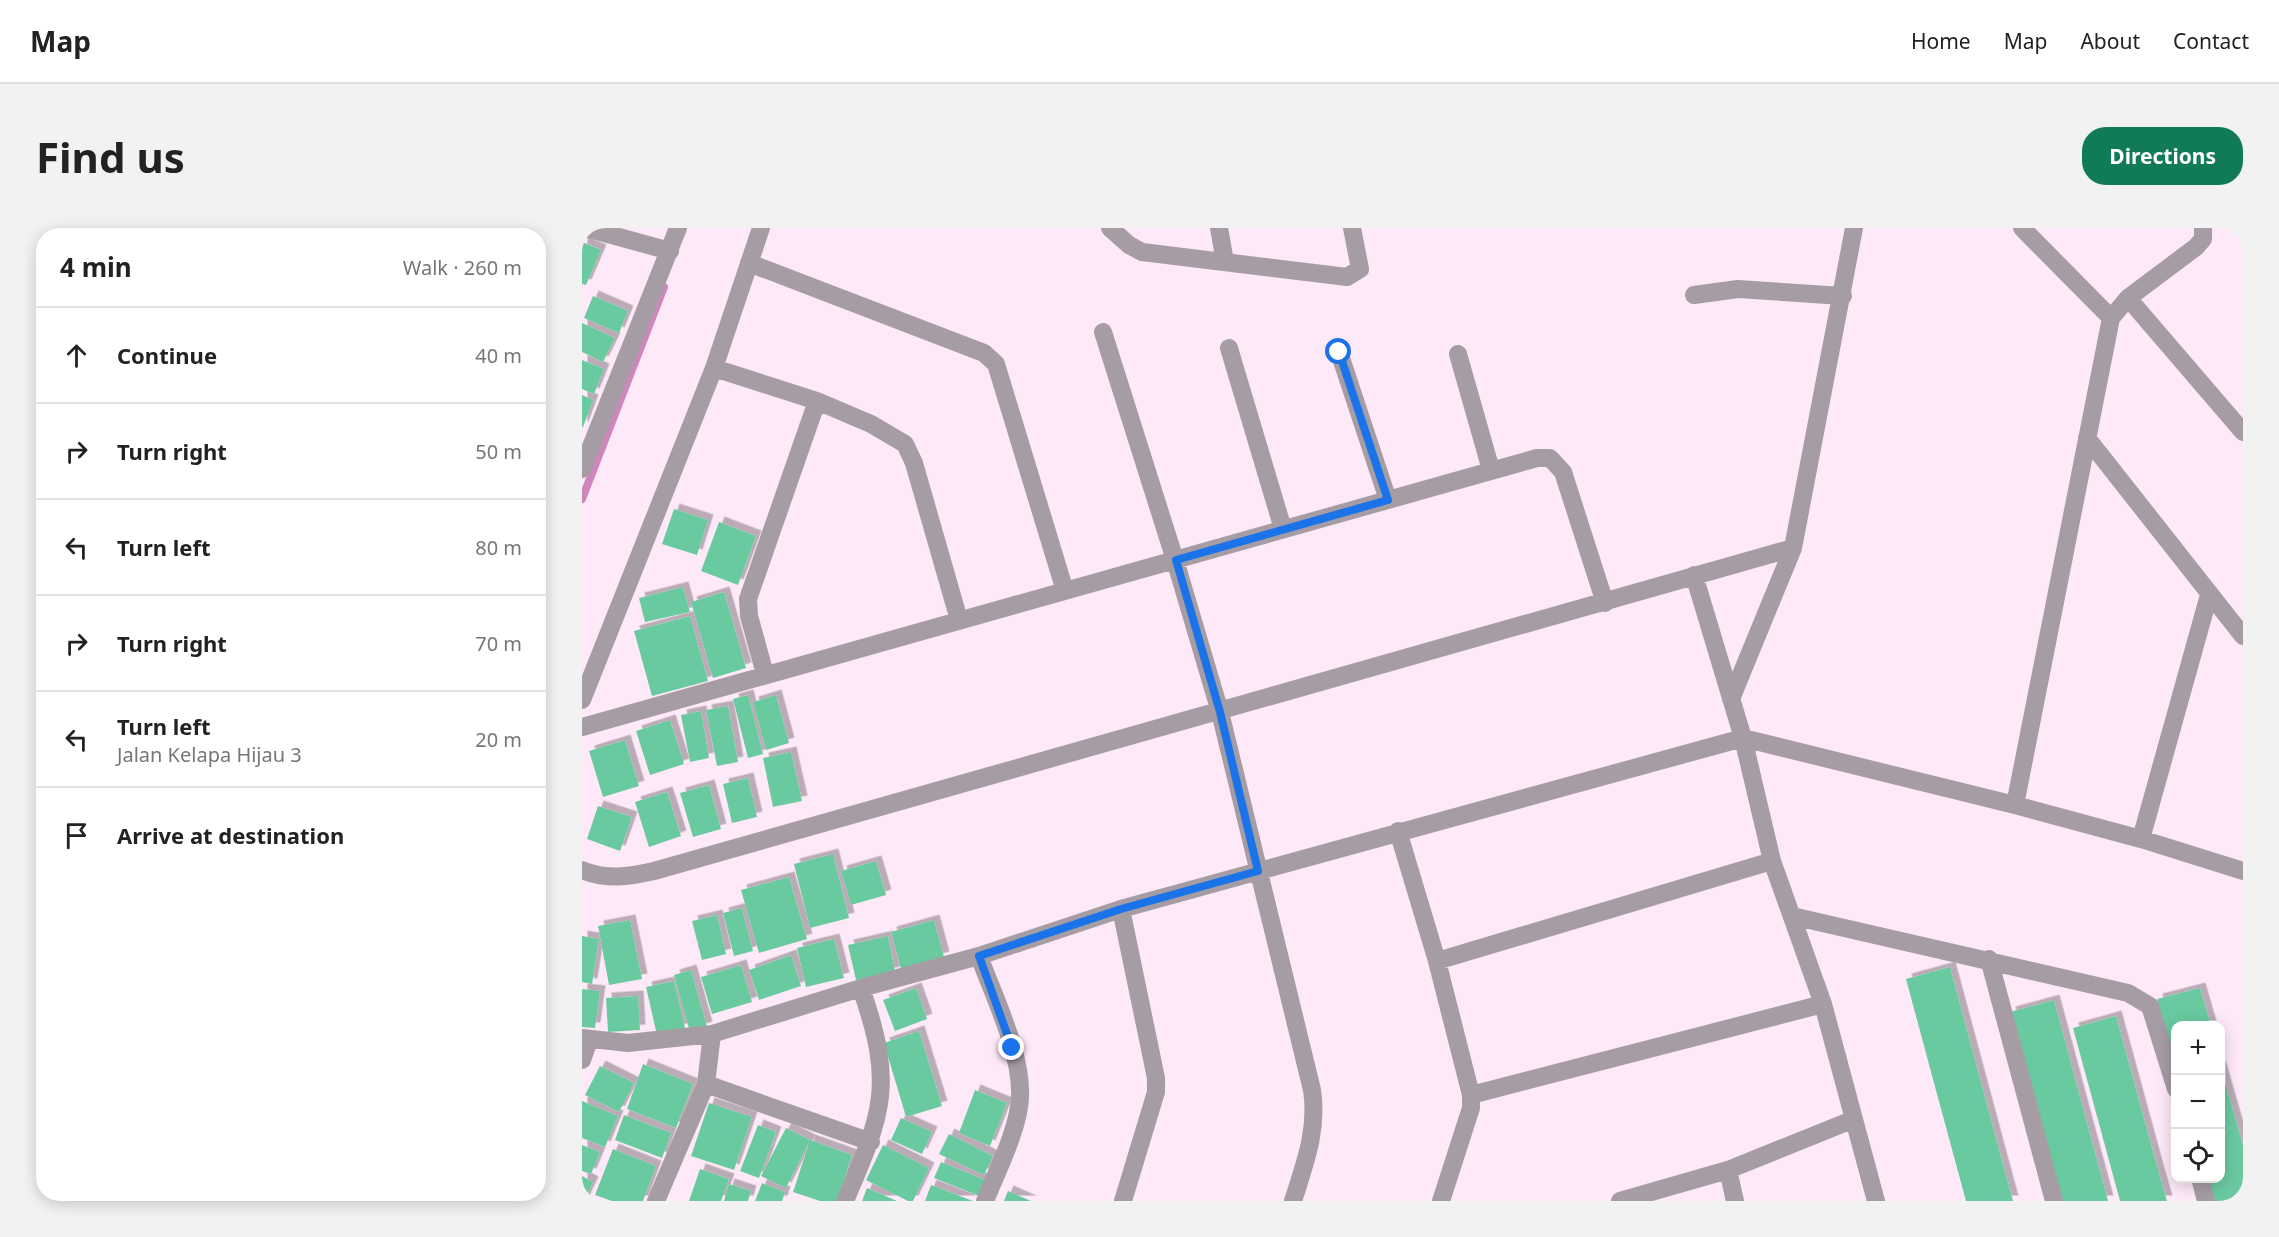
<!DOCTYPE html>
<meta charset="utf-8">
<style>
body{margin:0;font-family:"Noto Sans",sans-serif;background:#f2f2f2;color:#222}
.controls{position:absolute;right:18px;bottom:18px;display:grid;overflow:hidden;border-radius:12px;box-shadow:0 3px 15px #0003}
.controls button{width:54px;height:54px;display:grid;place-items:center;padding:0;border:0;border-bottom:2px solid #e0e0e0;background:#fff;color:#222;font:30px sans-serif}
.stop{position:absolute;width:18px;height:18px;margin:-14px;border:4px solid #1a73e8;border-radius:50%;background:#fff}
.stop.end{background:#1a73e8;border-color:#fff;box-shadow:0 2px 6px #0008}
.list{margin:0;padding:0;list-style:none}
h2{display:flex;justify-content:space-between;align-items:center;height:78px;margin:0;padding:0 24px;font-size:26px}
h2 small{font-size:20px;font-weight:400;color:#767676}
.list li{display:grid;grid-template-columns:39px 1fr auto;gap:18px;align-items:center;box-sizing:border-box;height:96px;padding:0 24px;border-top:2px solid #e0e0e0}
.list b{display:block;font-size:22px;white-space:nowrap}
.list p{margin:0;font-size:20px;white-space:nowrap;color:#767676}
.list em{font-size:20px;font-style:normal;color:#767676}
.icon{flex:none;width:33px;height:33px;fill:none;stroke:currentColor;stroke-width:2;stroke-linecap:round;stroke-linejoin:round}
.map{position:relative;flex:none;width:1661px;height:973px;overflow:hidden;border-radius:24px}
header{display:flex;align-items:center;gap:36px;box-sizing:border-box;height:84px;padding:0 30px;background:#fff;border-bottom:2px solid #e0e0e0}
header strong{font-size:28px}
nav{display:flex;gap:33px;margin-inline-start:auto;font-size:21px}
.intro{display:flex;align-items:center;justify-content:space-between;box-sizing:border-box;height:144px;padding:0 36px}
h1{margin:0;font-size:42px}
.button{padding:15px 27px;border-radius:24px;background:#117b55;color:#fff;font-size:21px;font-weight:700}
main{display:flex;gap:36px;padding:0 36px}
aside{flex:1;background:#fff;border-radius:24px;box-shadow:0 3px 15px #0003}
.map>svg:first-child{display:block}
</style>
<header>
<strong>Map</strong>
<nav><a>Home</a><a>Map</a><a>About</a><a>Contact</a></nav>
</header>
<div class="intro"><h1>Find us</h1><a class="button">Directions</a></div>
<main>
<aside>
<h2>4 min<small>Walk · 260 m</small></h2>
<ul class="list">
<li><svg class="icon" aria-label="ahead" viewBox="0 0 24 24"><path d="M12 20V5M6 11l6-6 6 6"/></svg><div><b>Continue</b></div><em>40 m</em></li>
<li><svg class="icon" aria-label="right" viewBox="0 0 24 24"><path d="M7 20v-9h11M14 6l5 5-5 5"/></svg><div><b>Turn right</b></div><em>50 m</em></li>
<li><svg class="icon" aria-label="left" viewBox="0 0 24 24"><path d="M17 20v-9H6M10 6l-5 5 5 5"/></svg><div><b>Turn left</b></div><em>80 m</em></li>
<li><svg class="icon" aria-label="right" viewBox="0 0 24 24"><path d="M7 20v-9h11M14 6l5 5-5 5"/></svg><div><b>Turn right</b></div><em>70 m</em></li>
<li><svg class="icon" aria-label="left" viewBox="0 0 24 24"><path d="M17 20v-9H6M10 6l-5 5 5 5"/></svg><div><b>Turn left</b><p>Jalan Kelapa Hijau 3</p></div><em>20 m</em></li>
<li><svg class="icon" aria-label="arrive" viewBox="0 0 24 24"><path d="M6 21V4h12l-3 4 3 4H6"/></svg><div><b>Arrive at destination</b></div></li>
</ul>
</aside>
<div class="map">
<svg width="1661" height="973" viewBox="0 0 1661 973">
<defs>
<filter id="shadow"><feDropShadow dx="5.5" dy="-5.5" stdDeviation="0" flood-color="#0004"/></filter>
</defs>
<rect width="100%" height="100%" fill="#fee9f8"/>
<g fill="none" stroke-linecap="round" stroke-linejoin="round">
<path stroke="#cd87bd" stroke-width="8" d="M0,271l82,-212"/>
</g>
<path fill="#6bca9f" filter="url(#shadow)" d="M0,14l19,8 -15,35 -4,-1z
M11,68l35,15 -9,22 -35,-15z
M0,95l33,15 -12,24 -21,-10z
M0,132l22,9 -10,25 -12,-5z
M0,167l11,5 -10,27h-1z
M92,281l34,11 -11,35 -35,-11z
M137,294l37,14 -18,49 -37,-14z
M101,359l7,25 -45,10 -6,-24z
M142,364l22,76 -33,10 -22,-76z
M108,388l18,65 -56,15 -18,-65z
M166,467l15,59 -15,4 -15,-59z
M194,467l13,48 -23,7 -13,-48z
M146,478l10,56 -21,4 -11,-56z
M119,483l8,47 -19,4 -9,-47z
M88,492l14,44 -34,11 -14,-44z
M43,512l14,46 -36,11 -14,-46z
M209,524l11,49 -29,6 -10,-49z
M166,550l9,39 -25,6 -9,-39z
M127,557l12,44 -28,8 -13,-44z
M85,564l14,44 -32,11 -14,-45z
M16,578l34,11 -12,34 -33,-12z
M251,626l16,64 -39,10 -16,-64z
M294,633l10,34 -35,10 -10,-34z
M207,649l18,62 -48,14 -18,-63z
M160,680l11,43 -19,5 -11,-43z
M135,687l9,39 -24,6 -10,-39z
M48,692l12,59 -33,6 -11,-59z
M352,692l10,37 -43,12 -10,-37z
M0,708l17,3 -7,45 -10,-2z
M306,708l7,36 -39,8 -8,-35z
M252,711l10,39 -38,9 -9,-39z
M209,727l10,31 -42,14 -10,-30z
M159,737l11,37 -40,12 -11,-37z
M1368,739l54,201 9,33h-47l-32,-118 -28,-104z
M109,742l16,57 -17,5 -16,-57z
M92,753l11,47 -28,7 -11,-48z
M334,760l11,31 -32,12 -12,-31z
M1618,760l11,38h-35l-1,40 -18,-67z
M0,761l18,2 -5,37 -13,-1z
M56,768l2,34 -32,2 -2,-34z
M1472,772l54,201h-47l-51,-189z
M1534,788l44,161 7,24h-47l-47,-173z
M337,803l23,75 -36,11 -22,-74z
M61,836l50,20 -17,44 -49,-19z
M1638,837l23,80v56h-32l-5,-23h14z
M18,838l34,17 -15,29 -34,-17z
M393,862l32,13 -17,43 -31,-13z
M0,873l36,15 -13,31 -23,-9z
M127,875l43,14 -18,53 -43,-14z
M42,887l47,18 -9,25 -47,-18z
M319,890l31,14 -10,22 -31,-14z
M176,897l18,7 -17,46 -19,-7z
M204,900l24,12 -24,48 -25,-12z
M367,906l44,22 -9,19 -45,-21z
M228,912l42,15 -15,46h-17l-27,-9z
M0,917l18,7 -9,22 -9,-3z
M301,917l46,23 -16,33h-5l-42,-21z
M31,921l43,17 -13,35h-31l-17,-6z
M359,934l47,19 -6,16 -48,-19z
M118,941l29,10 -8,22h-32z
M0,948l11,6 -9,19h-2z
M180,955l23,9 -3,9h-27z
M147,956l22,7 -3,10h-24z
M349,957l42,16h-48z
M285,960l30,13h-35z
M426,963l23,10h-27z"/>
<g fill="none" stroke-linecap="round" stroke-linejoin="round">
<path stroke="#a69da4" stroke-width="18" d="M4,0l84,23
M528,0l19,17 13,7 205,25 13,-8 -8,-41
M637,0l6,34
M167,35l235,90 12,11 69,227
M1112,67l44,-6 105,7
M1546,70l115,134
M1529,90l17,-20 68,-51 7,-8v-11
M521,104l72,228 45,152 92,378c6,40 -7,73 -19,111
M647,120l54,181
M757,124l49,148
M876,126l33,116
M132,140l103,33 54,23 34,20 9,19 45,157
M1505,210l156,198
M0,241l96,-241
M1112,347l49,163 29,123 51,143 53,197
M183,446l-16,-58 -1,-17 69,-198
M1149,471l62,-151 61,-320
M0,472l132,-332 47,-140
M0,499l955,-269h13l13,14 42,131
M1433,577l96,-487 -89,-90
M816,603l39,130 34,134v13l-30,93
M1559,611l68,-244
M0,642c25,10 46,7 72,1l1139,-323
M539,681l35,169v14l-33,109
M1210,688l336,77 22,13 26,83
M397,728c15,41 43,97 41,141 -1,31 -23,74 -35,104
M1407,731l65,242
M855,733l335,-100
M0,810l46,5 84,-9 149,-46 118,-32 142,-47 622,-171 272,67 126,34 102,32
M0,832l7,-20
M124,856l165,58
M889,867l352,-91
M1146,942l7,31
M1618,950l6,23
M74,973l50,-117 6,-50
M263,973c39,-90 49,-118 16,-213
M1038,973l108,-31 124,-50"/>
</g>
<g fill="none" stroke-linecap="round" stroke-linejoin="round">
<path stroke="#1a73e8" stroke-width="8" d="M430,820l-33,-92 142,-47 137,-38 -38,-159 -44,-152 212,-60 -49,-148"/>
</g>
</svg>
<div class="controls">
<button>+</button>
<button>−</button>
<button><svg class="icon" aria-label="locate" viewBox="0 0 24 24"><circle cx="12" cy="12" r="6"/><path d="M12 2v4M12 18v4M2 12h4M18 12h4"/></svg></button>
</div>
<div class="stop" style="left:757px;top:124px"></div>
<div class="stop end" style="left:430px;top:820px"></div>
</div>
</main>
